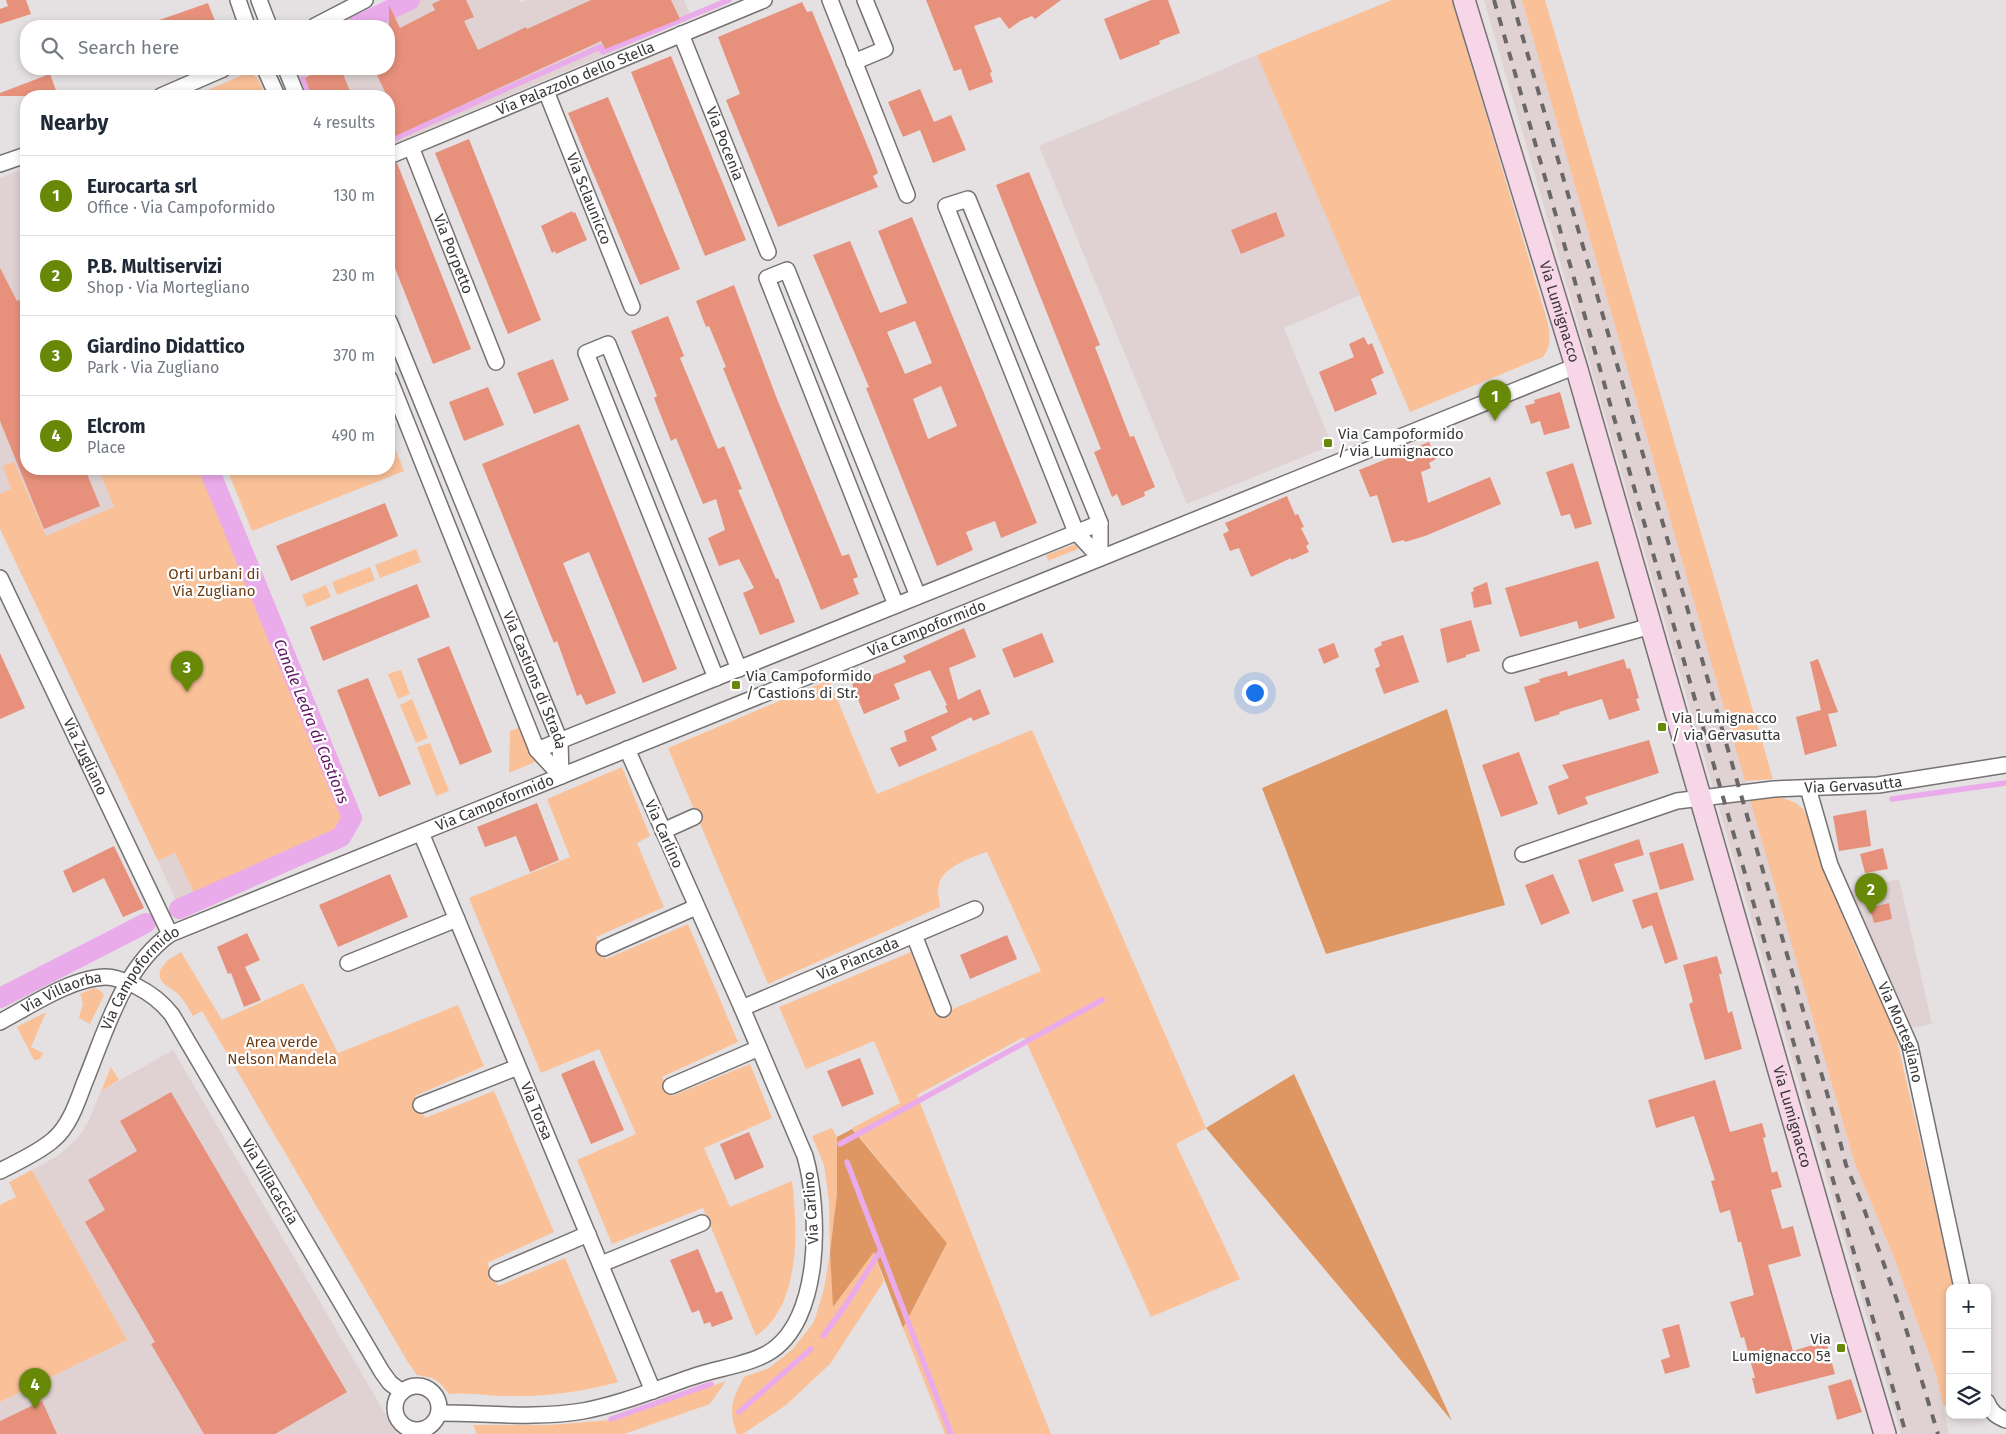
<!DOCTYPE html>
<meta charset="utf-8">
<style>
body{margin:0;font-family:"Fira Sans",sans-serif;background:#f2f2f3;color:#1f2937}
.controls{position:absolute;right:15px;bottom:15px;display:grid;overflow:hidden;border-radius:10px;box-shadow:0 2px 8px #0003}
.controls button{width:45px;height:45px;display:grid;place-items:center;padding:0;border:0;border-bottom:1px solid #e0e1e3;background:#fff;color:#1f2937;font:25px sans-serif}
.you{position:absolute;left:1254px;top:692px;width:18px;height:18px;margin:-12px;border:4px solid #fff;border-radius:50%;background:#1a73e8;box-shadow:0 0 0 8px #1a73e833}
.badge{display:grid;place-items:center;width:32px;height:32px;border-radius:50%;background:#688907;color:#fff;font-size:16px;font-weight:700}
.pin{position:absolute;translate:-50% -41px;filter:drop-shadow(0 1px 2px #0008)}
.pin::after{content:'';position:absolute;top:26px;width:18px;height:15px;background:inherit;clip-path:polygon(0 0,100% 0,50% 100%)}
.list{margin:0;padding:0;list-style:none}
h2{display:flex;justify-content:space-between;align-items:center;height:65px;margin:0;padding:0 20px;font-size:21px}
h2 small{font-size:16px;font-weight:400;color:#747a83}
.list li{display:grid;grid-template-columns:32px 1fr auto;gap:15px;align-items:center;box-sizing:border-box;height:80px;padding:0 20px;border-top:1px solid #e0e1e3}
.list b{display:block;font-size:19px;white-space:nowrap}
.list p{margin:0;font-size:16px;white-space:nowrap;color:#747a83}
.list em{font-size:16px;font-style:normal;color:#747a83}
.icon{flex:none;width:28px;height:28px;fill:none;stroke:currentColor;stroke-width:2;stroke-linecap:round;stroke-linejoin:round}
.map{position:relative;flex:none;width:2006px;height:1434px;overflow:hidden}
.search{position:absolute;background:#fff;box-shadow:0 2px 8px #0003;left:20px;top:20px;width:375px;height:55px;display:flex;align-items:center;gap:12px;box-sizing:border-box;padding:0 18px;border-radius:20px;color:#747a83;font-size:19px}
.panel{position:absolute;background:#fff;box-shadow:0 2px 8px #0003;left:20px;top:90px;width:375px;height:385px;border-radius:20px}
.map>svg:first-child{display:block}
</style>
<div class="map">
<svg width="2006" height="1434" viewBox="0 0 2006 1434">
<rect width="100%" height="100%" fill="#e5e0e1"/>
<path fill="#e0d2d3" d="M389,0h130l1,3 7,-3h157l8,18 -303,128v-50h-82l-11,-27h93v-43h-44z
M1484,0h38l333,1164 40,96 41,114 13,60h-48z
M1257,55l103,240 -76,33 48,117 -145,59 -148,-358z
M26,168v301h179l-183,107 -22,-47v-351z
M175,853l20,42 -18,8 -19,-42z
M1899,879l33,145 -20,4 -62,-138z
M173,1050l224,384h-397v-32l127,-62 -95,-170 24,-13 22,-19 11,-18 12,-29z"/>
<path fill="#fac198" d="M1392,0h60l92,310c5,17 10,32 -1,47l-133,55 -153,-357z
M1522,0h23l228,779 -28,2z
M247,73c12,2 14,13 18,23h-71z
M389,433l15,38 -152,60 -25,-62h162z
M14,462l32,74 68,-29 -15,-38h106l144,349 -9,18 -145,59 -20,-42 -17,8 -158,-332v-35l11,-5 -8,-23z
M1076,544l2,5 -30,12 -2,-6z
M416,549l5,13 -41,16 -5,-13z
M370,567l5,13 -38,15 -5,-13z
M326,585l5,12 -24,10 -5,-12z
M401,670l9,24 -12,5 -10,-25z
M829,680l48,114 155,-64 174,398 -30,16 64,135 -89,38 -127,-280 -107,58 134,339h-106l-42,-106 44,-85 -95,-115 48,-25 -26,-62 -68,28 -27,-62 132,-55 26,64 104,-45 -54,-119c-15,5 -44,15 -48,32 -2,7 0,16 1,23l-172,77 -100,-236z
M412,699l16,39 -12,5 -16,-38z
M521,727l14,35 -26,11 1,-42z
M430,743l19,48 -13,5 -19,-49z
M622,767l28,69 -13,7 27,64 -68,30 10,22 82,-35 50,118 -76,35 10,19 78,-32 22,54 -68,30 26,59 62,-26c6,49 9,124 -36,155l-53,-128 -91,36 -35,-84 59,-26 -37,-85 -58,24 -72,-175 101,-41 -23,-58z
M1777,796l19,7 7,6 5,8 15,48 33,84 39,83 59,256h-4v116l-7,2 -7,-32 -41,-114 -40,-96 -105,-364z
M181,952l41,68 81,-37 35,70 120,-48 26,61 -69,30 10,22 69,-27 60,141 -67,31 11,23 67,-28 53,124c-36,10 -73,15 -111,14 -19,0 -38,-4 -58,-2l-9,-11 -8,-5 -15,-3 -8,-11 -207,-353 -9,5c-4,-7 -8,-14 -13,-20 -8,-10 -23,-10 -20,-26l8,-10z
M94,988l6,2 4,5 -14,29 -11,-6 4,-15 -3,-9z
M46,1012l-15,35 12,6 -3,6 -6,1 -17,-33z
M111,1067l8,13 -18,11z
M832,1128l5,9v56l-7,59 4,54 40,-54 10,29 -54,83 -44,41 -43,29h-6c-9,-25 -5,-35 7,-57l25,-9 24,-19 21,-27 10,-33 6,-37 -1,-51 -5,-36 -12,-29z
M32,1170l95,170 -127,62v-197l16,-8 -7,-15z
M726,1381l-16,23 -86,30h-147l-4,-9h77l60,-5z"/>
<path fill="#de9762" d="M1447,709l58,196 -179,49 -64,-166z
M1294,1074l158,347 -246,-293z
M852,1129l95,114 -44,85 -29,-76 -41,55 -3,-55 7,-59v-56z"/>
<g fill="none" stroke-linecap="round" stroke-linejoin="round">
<path stroke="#eaabeb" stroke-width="5.5" d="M303,79l7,17
M389,141l211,-94 3,5 126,-52
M1892,799l114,-16
M840,1144l262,-144
M847,1162l104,272
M823,1336l22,-30 36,-56
M739,1412l72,-63
M611,1419l100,-35"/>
<path stroke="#eaabeb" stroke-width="20" d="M356,26l54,-26
M179,909l162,-72 11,-19 -143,-349
M0,998l146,-75"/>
</g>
<path fill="#e7917c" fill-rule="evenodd" d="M6,0h20l5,14 -31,10v-15l8,-3z
M441,0h25l8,17 -10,4 14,29 48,-23 1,2 64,-29h80l9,19 -75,30 -4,-8 -212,98v-43h-2l-13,-27h15v-64l11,23 35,-18 -3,-6z
M926,0h135l-26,19 -3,-3 -12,5 -11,8 -9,-12 -26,9 18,46 -2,1 3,9 -24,9 -8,-22 -7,2z
M1151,0h17l12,33 -21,8 1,3 -40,16 -16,-41z
M802,2l5,10 5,-1 60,146 6,16 -5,3 5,11 -100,40 -52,-127 14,-6 -22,-57z
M208,3l9,23h-69v-2z
M671,56l75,184 -41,16 -74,-184z
M322,69h19l11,27h-40l-7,-18z
M50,74l8,22h-58v-3z
M920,89l14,33 17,-7 15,35 -33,13 -13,-33 -17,7 -15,-35z
M608,97l72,172 -40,16 -72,-172z
M469,139l72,181 -33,14 -73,-181z
M397,163l74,186 -38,15 -44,-111v-88z
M1029,172l71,173 -5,2 35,90 4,-1 21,51 -11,5 1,4 -23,10 -5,-12 -5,3 -18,-45 7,-3 -105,-264z
M572,211l1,2 2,-1 12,28 -31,14 -1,-3 -3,2 -11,-27z
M1276,212l9,24 -44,18 -10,-24z
M912,217l125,306 -36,15 -6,-17 -29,11 7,18 -36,16 -71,-178 3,-1 -56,-132 37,-14 30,72 27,-10 -29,-72zM915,321l17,42 -27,11 -18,-42zM941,386l16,40 -29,13 -15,-40z
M0,268l17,33 9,-4v172h59l15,37 -56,23 -44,-108z
M734,285l43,114 65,157 7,-2 9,23 -5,2 6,15 -38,16 -98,-242 3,-1 -17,-41 -3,1 -10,-26z
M668,316l16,40 -4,2 38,91 6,-3 18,43 -4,1 38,89 2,-1 17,44 -35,13 -17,-42 11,-5 -15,-29 -20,7 -11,-28 17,-8 -9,-31 -13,5 -27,-66 -5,3 -17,-43 3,-2 -26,-65z
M1364,337l4,8 4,-2 12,30 -13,6 6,15 -42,18 -16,-40 35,-15 -5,-13z
M553,359l16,41 -35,14 -17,-41z
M488,387l16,38 -40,16 -15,-39z
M1560,392l10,36 -26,7 -4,-14 -9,3 -6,-18 10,-3 -1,-3z
M579,424l98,245 -34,14 -54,-131 -26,11 53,130 -30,12 -5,-11 -4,2 -20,-55 -3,2 -72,-179z
M1429,442l7,17 -7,4 2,5 -10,4 7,31 62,-26 11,27 -76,32 -20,6 -1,-2 -12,3 -15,-48 -7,2 -11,-27z
M1573,463l19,61 -17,5 -5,-15 -9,2 -15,-44z
M1287,496l8,19 3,-1 6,13 -3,1 8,16 -3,2 3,6 -18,8v-2l-40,19 -12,-29 -9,3 -7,-17 6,-3 -4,-8z
M385,503l13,33 -107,45 -15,-35z
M1598,561l17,57 -36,11 -2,-8 -57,16 -15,-49z
M1487,582l5,22 -18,4 -3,-16 3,-1 -1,-3z
M417,584l13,33 -107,44 -13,-34z
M1471,620l9,31 -14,4v2l-19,6 -7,-34z
M964,628l12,29 -27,11 9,32 22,-11 10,25 -17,7 -2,-4 -40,20 6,13 -38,17 -9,-19 17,-7 -3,-10 44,-19 -3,-6 2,-1 -17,-35 -36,14 6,15 -36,15 -12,-30 54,-22 -3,-6z
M1042,633l12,29 -40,16 -12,-29z
M1403,635l16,47 -35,12 -9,-25 5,-3 -6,-17 8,-4 -1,-3z
M1334,643l5,14 -15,7 -6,-15z
M449,646l43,106 -32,13 -43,-106z
M0,653l25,55 -25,11z
M1624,659l3,10 3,-1 9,30 -3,1 4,11 -31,10 -7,-21 -43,13 1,2 -25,8 -11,-35 16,-5 -1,-3 28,-8 1,5z
M1818,659l20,53 -10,2 9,32 -32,9 -9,-38 25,-7 -11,-48z
M368,678l43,106 -32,13 -42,-107z
M1649,740l10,33 -74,24 3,7 -30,11 -10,-29 21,-8 -7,-13z
M1519,752l19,52 -37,13 -19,-52z
M537,803l22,57 -29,12 -14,-36 -31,11 -8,-20z
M1866,810l5,36 -32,5 -6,-35z
M1639,839l5,16 -30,9 10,27 -32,11 -14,-42z
M1683,843l11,37 -34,10 -11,-37z
M114,846l30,62 -21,9 -19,-39 -31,15 -10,-22z
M1883,848l5,21 -23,4 -5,-19z
M390,874l18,43 -70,30 -19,-42z
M1553,874l17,39 -29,12 -16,-40z
M1657,892l21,67 -13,5 -13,-39 -10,4 -10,-29z
M1889,903l3,16 -18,4 -4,-15z
M247,933l13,27 -15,7 16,33 -17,7 -13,-34 -3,1 -11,-27z
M1007,935l10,24 -47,20 -10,-24z
M1717,956l5,18h-3l9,39 4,-2 10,38 -37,11 -16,-56 4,-2 -10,-37z
M860,1058l14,36 -32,13 -15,-36z
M594,1060l30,70 -33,14 -30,-70z
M1715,1080l15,52 32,-9 4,14 -3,1 9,35 5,-2 5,16 -11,3 11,39 11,-3 8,30 -33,9 25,86 33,-10 9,33 -79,20 -4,-16h3l-11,-41 -3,1 -11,-36 24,-7 -13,-53h-3l-8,-32 -10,3 -9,-32 4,-1 -21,-64 -38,12 -8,-28z
M171,1092l176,300 -72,42h-71l-53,-90 4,-2 -70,-120 20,-12 -17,-30 49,-29 -17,-30z
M749,1132l15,35 -29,13 -15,-36z
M698,1249l18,44 6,-2 11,28 -21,8 -2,-5 -6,2 -5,-14 -7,3 -22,-53z
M1679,1324l11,43 -25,7 -4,-14 9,-3 -8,-28z
M1851,1379l11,33 -25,8 -9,-34z
M42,1401l15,33h-57v-13z"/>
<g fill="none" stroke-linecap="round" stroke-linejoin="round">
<defs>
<g id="minor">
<path d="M238,0l9,26"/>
<path d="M259,0l10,26"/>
<path d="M830,0l77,195"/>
<path d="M315,26l50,-26"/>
<path id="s1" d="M681,34l87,218"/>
<path d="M854,62l31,-13 -20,-49"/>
<path d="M265,69l12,27"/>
<path d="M286,69l11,27"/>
<path id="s2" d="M546,91l86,216"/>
<path d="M161,96l62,-27"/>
<path id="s3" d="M411,147l85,215"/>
<path id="s4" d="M389,156l375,-156"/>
<path d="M0,164l26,-9"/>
<path d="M968,199l132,324v35l-24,-26 -130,-326z"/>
<path id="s5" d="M389,321l171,420 1,35"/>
<path d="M389,378l148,372 24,26"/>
<path id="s6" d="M0,578l170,356"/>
<path d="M896,605l-129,-327 20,-8 131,326"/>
<path d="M1511,665l140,-39"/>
<path d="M716,678l-130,-325 22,-9 131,325"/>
<path d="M537,750l563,-227"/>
<path id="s7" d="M1808,788l22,77 80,181 52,242"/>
<path d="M663,831l31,-14"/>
<path id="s8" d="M421,833l232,558"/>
<path id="s9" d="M1523,854l154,-53 97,-12 104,-4 128,-20"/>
<path d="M914,935l29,74"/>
<path d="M604,948l92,-41"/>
<path d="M348,963l109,-44"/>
<path id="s10" d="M742,1008l233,-99"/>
<path id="s11" d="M0,1022c30,-16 73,-45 106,-45 10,0 21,5 30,9 14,7 26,16 36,29l210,357 8,11 12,9"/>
<path d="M671,1086l88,-38"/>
<path d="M421,1105l97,-38"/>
<path id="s12" d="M0,1171c17,-9 38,-18 53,-31 16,-13 24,-37 31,-56 22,-53 38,-115 86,-150l1406,-568"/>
<path d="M601,1264l101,-41"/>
<path d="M497,1273l91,-39"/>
<circle cx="417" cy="1408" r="22"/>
<path d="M1987,1402c4,10 9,14 19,18"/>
<path d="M439,1413c48,0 97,6 144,-2 38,-7 73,-22 109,-34 24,-9 53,-11 76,-24 55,-32 52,-144 37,-197l-63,-148 -115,-259"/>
</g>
<g id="secondary">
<path id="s13" d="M1464,0l112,366 267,927 42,141"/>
</g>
</defs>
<use href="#minor" stroke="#767272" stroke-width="18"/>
<use href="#secondary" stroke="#767272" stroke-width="24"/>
<use href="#minor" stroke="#fff" stroke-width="15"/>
<use href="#secondary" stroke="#f6d6e7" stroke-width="21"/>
<path stroke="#6a6768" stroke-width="4" stroke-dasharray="9 9" stroke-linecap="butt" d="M1494,0l412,1434
M1512,0l321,1114 13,51 18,44 35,97 39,128"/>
</g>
<g fill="#688907" stroke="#fff" stroke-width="2">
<rect x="1323" y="438" width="10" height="10" rx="2.5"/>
<rect x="731" y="680" width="10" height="10" rx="2.5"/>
<rect x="1657" y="722" width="10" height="10" rx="2.5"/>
<rect x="1836" y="1343" width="10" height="10" rx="2.5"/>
</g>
<g text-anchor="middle" stroke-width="4.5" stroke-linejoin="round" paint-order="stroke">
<g font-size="15" fill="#393737" stroke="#fff">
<text dy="5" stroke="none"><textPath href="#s4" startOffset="202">Via Palazzolo dello Stella</textPath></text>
<text dy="5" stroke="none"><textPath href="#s1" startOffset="118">Via Pocenia</textPath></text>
<text dy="5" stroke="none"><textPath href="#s2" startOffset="116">Via Sclaunicco</textPath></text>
<text dy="5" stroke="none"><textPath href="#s3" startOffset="115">Via Porpetto</textPath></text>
<text dy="5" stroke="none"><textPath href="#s13" startOffset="326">Via Lumignacco</textPath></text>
<text dy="5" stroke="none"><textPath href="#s12" startOffset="1118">Via Campoformido</textPath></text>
<text dy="5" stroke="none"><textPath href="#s5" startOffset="388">Via Castions di Strada</textPath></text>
<text dy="5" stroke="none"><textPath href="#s6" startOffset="198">Via Zugliano</textPath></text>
<text dy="5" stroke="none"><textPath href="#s9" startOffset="340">Via Gervasutta</textPath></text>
<text dy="5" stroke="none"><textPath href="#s12" startOffset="652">Via Campoformido</textPath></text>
<text transform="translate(664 834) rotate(66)" y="5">Via Carlino</text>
<text dy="5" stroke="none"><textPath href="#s10" startOffset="126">Via Piancada</textPath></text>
<text dy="5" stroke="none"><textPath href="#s12" startOffset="248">Via Campoformido</textPath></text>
<text dy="5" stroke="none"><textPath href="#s11" startOffset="69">Via Villaorba</textPath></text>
<text dy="5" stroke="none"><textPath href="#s7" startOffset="262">Via Mortegliano</textPath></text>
<text dy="5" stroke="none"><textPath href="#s8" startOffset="301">Via Torsa</textPath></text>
<text dy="5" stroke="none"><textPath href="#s13" startOffset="1164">Via Lumignacco</textPath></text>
<text dy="5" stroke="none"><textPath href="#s11" startOffset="388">Via Villacaccia</textPath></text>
<text transform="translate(811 1208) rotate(-94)" y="5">Via Carlino</text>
</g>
<g font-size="15" fill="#393737" stroke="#fff" text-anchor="start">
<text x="1338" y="439">Via Campoformido<tspan x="1338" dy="17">/ via Lumignacco</tspan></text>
<text x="746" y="681">Via Campoformido<tspan x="746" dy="17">/ Castions di Str.</tspan></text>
<text x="1672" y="723">Via Lumignacco<tspan x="1672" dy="17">/ via Gervasutta</tspan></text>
<text x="1831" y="1344" text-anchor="end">Via<tspan x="1831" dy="17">Lumignacco 5ª</tspan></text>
</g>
<g font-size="15" fill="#6d3d16" stroke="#fff">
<text x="214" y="579">Orti urbani di<tspan x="214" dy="17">Via Zugliano</tspan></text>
<text x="282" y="1047">Area verde<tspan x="282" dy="17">Nelson Mandela</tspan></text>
</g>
<g font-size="16" font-style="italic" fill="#5e1562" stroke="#fff">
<text transform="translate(312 721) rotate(68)" y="6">Canale Ledra di Castions</text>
</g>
</g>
</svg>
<div class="controls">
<button>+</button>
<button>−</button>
<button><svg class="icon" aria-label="layers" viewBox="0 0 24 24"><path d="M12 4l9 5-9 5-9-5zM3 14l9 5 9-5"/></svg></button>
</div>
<div class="you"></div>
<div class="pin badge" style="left:1495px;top:421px">1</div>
<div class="pin badge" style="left:1871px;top:914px">2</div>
<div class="pin badge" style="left:187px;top:692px">3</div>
<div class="pin badge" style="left:35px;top:1409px">4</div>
<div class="search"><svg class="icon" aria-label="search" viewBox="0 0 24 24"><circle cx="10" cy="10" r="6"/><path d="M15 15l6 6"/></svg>Search here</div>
<section class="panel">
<h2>Nearby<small>4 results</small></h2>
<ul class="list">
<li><span class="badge">1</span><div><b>Eurocarta srl</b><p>Office · Via Campoformido</p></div><em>130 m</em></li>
<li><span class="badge">2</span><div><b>P.B. Multiservizi</b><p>Shop · Via Mortegliano</p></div><em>230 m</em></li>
<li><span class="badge">3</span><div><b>Giardino Didattico</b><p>Park · Via Zugliano</p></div><em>370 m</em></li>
<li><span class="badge">4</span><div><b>Elcrom</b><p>Place</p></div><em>490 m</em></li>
</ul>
</section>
</div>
